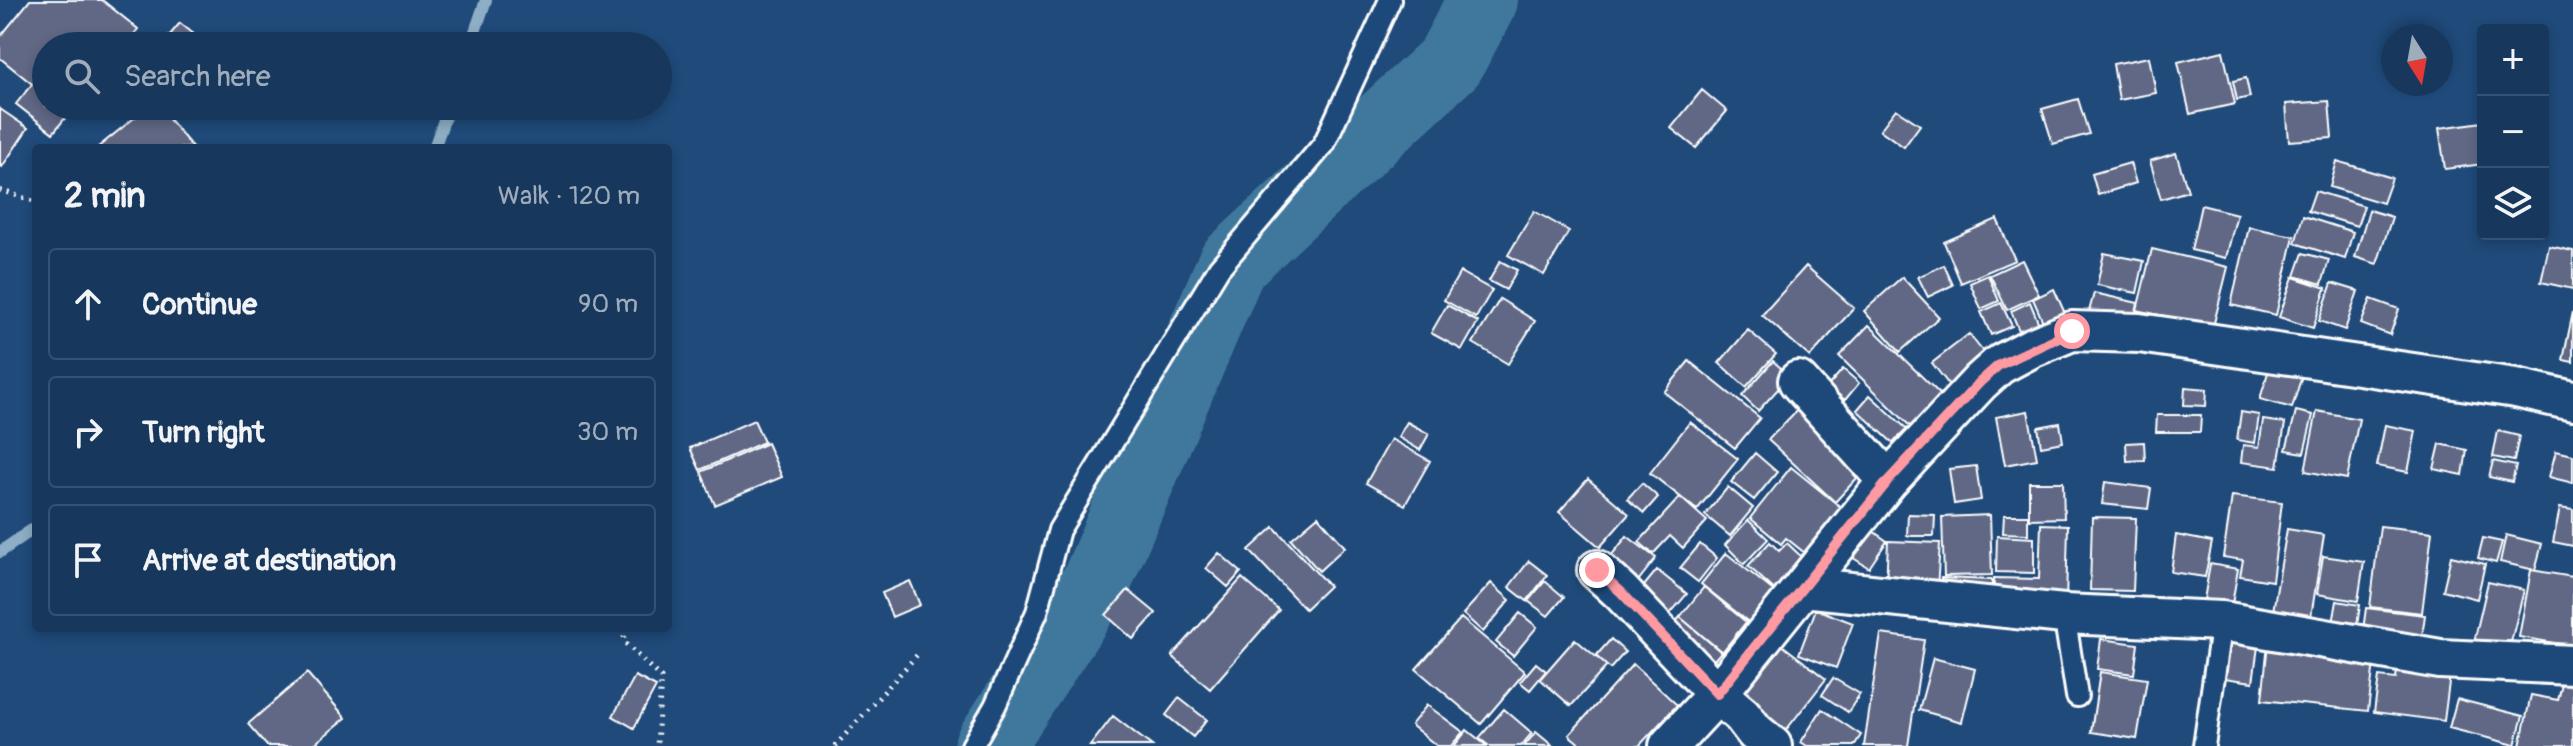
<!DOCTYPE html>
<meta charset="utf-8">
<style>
body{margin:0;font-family:Pangolin,sans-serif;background:#203f62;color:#f1f3f6}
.controls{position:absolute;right:24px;top:24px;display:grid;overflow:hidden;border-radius:8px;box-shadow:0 4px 12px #0003}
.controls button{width:72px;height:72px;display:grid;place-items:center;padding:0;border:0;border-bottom:2px solid #365272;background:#17385c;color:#f1f3f6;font:40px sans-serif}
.compass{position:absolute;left:2381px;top:24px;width:72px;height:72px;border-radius:50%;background:#17385c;box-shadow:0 4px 12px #0003;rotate:169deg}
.stop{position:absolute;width:24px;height:24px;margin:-18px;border:6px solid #ff9aa2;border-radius:50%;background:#fff}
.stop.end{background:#ff9aa2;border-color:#fff;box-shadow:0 2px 8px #0008}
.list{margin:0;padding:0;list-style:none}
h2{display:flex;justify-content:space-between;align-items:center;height:104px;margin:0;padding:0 32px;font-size:34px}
h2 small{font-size:26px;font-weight:400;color:#9eacbb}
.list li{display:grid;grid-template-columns:52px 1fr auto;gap:24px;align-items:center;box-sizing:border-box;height:112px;margin:0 16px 16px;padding:0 16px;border:2px solid #365272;border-radius:8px}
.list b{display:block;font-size:30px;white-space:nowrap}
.list em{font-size:26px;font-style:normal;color:#9eacbb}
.icon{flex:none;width:44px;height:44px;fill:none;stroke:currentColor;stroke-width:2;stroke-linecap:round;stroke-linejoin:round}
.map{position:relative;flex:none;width:2573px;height:746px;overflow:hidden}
.search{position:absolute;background:#17385c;box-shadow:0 4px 12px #0003;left:32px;top:32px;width:640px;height:88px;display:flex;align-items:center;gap:20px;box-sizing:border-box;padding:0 28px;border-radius:44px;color:#9eacbb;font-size:30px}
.panel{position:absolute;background:#17385c;box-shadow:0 4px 12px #0003;left:32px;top:144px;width:640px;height:488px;border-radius:8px}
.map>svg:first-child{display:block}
</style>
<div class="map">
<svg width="2573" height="746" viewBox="0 0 2573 746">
<rect width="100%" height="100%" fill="#1f4a7a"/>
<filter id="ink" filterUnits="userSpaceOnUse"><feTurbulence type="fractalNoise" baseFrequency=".0125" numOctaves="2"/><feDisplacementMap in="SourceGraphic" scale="16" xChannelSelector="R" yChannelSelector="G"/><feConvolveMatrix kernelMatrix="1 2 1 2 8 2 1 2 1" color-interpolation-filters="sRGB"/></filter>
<g filter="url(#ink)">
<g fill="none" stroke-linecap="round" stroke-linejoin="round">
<path stroke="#8daec4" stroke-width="12" d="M470,46l16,-46
M434,148l15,-42
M0,552l36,-25"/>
<path stroke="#41789d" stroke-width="70" d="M989,746l107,-163 136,-319 218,-202 33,-62"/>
</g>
<path fill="#616885" stroke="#fff" stroke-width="2" d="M30,0h72l36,29 -13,17h-79v60h29l-22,27 -37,-29 16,-20 -32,-26v-21z
M180,23l29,23h-42l-4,-3z
M2223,51l12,53 -45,10 -12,-52z
M2149,57l7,36 -37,7 -6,-36z
M2246,78l4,19 -13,3 -4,-19z
M1702,90l25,21 -31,37 -25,-20z
M2078,99l11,35 -36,10 -11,-35z
M2329,101l3,37 -43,3 -3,-37z
M149,106h9l35,42h-96z
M0,109l28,19 -26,39 -2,-1z
M1896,109l24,16 -16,22 -24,-17z
M2483,122v42l-38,5 -6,-41z
M2176,153l12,38 -27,8 -11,-38z
M2337,161l55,17 -9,25 -53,-16z
M2130,163l6,20 -38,12 -6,-21z
M2315,191l49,15 -7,20 -49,-15z
M2201,205l36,9 -11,44 -35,-8z
M2369,210l23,7 -15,47 -22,-7z
M1534,211l35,20 -25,44 -36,-20z
M2303,216l50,16 -8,27 -50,-16z
M1997,219l18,41 -54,23 -17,-41z
M2249,227l45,9 -18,79 -45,-10z
M2549,246l24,5v38l-32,-7z
M2152,249l76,18 -15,60 -76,-17z
M2104,253l40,8 -7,32 -40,-8z
M2303,253l26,7 -7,24 -27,-8z
M2022,260l17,35 -32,15 -17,-35z
M1500,261l17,9 -11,20 -17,-9z
M1944,265l9,20 -25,12 -10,-20z
M1806,266l48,42 -44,49 -48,-42z
M1460,272l32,18 -16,28 -32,-18z
M1988,275l11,26 -18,8 -11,-26z
M1902,277l37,40 -39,35 -36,-41z
M2293,277l33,11 -13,40 -34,-11z
M2332,283l26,8 -13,39 -26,-9z
M2054,289l18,40 -22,9 -17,-39z
M2094,293l44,10 -6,26 -45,-10z
M1500,299l35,22 -27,43 -35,-21z
M2371,299l28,10 -9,26 -29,-11z
M2030,302l11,27 -19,9 -11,-27z
M2001,303l11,23 -21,9 -10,-23z
M1447,305l31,17 -16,28 -31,-17z
M2573,312v50l-10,-2z
M1869,325l79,77 -31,31 -78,-77z
M1748,330l28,24 -30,33 -27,-24z
M1969,334l25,32 -37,29 -25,-32z
M2272,359l32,10 -12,39 -32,-9z
M1689,361l71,57 -25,30 -71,-56z
M1773,361l17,15 -32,35 -16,-15z
M1843,369l16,14 -14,17 -17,-14z
M2185,387l22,2 -1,17 -22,-1z
M1870,395l37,34 -14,14 -36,-33z
M1804,403l66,61 -35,38 -67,-62z
M2028,411l9,48 -32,6 -9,-48z
M2296,411l17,4 -9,38 -18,-3z
M2317,411l42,8 -12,60 -42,-8z
M2241,412l18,3 -4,28 -18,-3z
M2157,415h44l-1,17h-44z
M754,420l10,22 -64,28 -10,-22z
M2263,420l22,3 -7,44 -37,-5 2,-17 16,2z
M1407,422l22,12 -9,16 -22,-13z
M1690,422l48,37 -41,51 -47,-37z
M2060,423l3,19 -22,4 -3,-19z
M2385,425l31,6 -8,41 -31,-6z
M2498,431l21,5 -5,25 -21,-4z
M1391,439l39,22 -25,44 -39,-22z
M2144,442l1,18 -18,1 -1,-18z
M767,443l15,34 -67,28 -14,-33z
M2440,444l27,6 -4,25 -29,-6z
M2556,451l17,4v28l-24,-6z
M1755,453l22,19 -23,28 -23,-18z
M2493,461l23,5 -4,16 -23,-5z
M1976,466l5,34 -27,4 -5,-35z
M1791,467l57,46 -37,45 -25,-20 -5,6 -31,-26z
M1588,479l41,35 -29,33 -41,-35z
M2029,482h34l1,36 -35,1z
M2105,482l46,6 -3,21 -46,-5z
M1642,483l16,14 -14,16 -17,-14z
M1728,487l25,21 -23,28 -25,-21z
M2232,496l50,6 -10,79 -32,-5 3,-16 -20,-3z
M1680,497l27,24 -24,27 -13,-12 -17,18 -14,-12z
M2560,508l13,2v36l-20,-4z
M1908,514l27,1 -1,21h-27z
M1990,515l2,60 -48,1 -2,-59z
M2004,515h24v19l-25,-1z
M1318,516l27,31 -26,24 -28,-32z
M2092,517l44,1 -3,73 -43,-1z
M1748,520l20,19 -24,25 -19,-19z
M2041,524l27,1 -2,78 -73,-3 1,-22 45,1z
M2380,526l52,6 -10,81 -52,-6z
M1274,527l55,59 -24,23 -56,-59z
M1867,527l20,14 -18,27 -22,-14z
M2287,529l37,6 -14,88 -38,-6z
M2176,535l36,7 -7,35 -34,-5z
M2506,535l36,9 -7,26 -35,-8z
M1627,536l29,22 -25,32 -29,-23z
M1997,536l37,2v35l-38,-1z
M2483,538l19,4 -6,21 -18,-5z
M1888,541l52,2 -3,46 -51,-2z
M1770,542l9,9 8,-8 21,20 -29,31 -31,-28z
M1700,544l17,14 -19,24 -18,-14z
M1219,553l22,19 -13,15 -22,-19z
M1726,553l50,40 -25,31 -50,-40z
M2323,556l41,6 -6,39 -41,-7z
M2451,556l34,8 -8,35 -34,-9z
M1529,561l18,14 -20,26 -18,-14z
M2210,564l28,5 -8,47 -28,-4z
M1657,570l30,24 -23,27 -30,-23z
M2531,570l42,7v69l-54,-9z
M1242,578l37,32 -69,79 -38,-33z
M1941,578l51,2 -1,17 -51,-3z
M910,581l10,24 -28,12 -10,-24z
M1545,581l19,16 -16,19 -20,-15z
M2488,582l36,8 -15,60 -35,-8z
M1491,583l19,17 -27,32 -20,-18z
M1704,587l42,35 -24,30 -42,-35z
M1128,590l28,23 -23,26 -27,-24z
M2337,601l23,4 -3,21 -24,-3z
M2366,608l59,7 -3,22 -59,-7z
M1816,609l37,14 -17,45 -37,-14z
M1520,613l17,14 -24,29 -17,-14z
M1680,617l41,35 -14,16 -41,-35z
M1461,618l64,54 -44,52 -65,-55z
M1881,634l43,6 -16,106h-44z
M2230,635l29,4 -6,43 -29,-4z
M1773,638l53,41 -47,60 -53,-42z
M1575,639l32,27 -36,40 -31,-27z
M1611,639l14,13 -15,17 -14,-13z
M2101,639l37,5 -4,30 -37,-5z
M2268,643l107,11 -7,57 -106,-11z
M1933,658l42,11 -13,53 -43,-12z
M2398,661l53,6 -7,54 -70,-9 5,-35 17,2z
M1536,663l10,8 -16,19 -10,-8z
M1633,664l44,41 -38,41h-57l-13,-11z
M2100,672l47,7 -10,60 -46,-7z
M307,673l39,45 -34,28h-45l-19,-22z
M635,676l21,11 -22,41 -21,-12z
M2564,677l9,2v67h-53l11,-51 27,5z
M1833,678l27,16 -12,18 -26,-17z
M1179,698l28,22 -14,17 -27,-22z
M2457,699l66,17 -8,29 -66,-17z
M1427,705l36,27 -12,14h-14l-26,-21z
M1504,709l28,24 -11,13h-32l-10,-8z
M1822,709l39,26 -7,11h-47l-6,-4z
M1113,716l39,30h-62z
M1467,730l20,16h-33z
M1536,732l17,14h-29z"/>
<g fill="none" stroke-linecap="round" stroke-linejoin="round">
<defs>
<path id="lane" d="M2064,614l13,82
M972,746l23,-40 42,-94 22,-82 160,-262 105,-124 66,-144
M2204,746l18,-125"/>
<path id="street" d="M1798,381l90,100
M1597,570l24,22 96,102 25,21 13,17 17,14
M1803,587l261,27 158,7 218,38 133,6
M1669,746l48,-52 171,-213 92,-99 19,-17 32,-17 41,-17 67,2 377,55 57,13"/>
</defs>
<use href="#lane" stroke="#fff" stroke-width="26"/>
<use href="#street" stroke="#fff" stroke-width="44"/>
<path stroke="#fff" stroke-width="5" stroke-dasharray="2 6" stroke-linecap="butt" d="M0,190l36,12
M623,628l2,15 36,35 -4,68
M835,746l82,-91"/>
<use href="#lane" stroke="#1f4a7a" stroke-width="20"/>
<use href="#street" stroke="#1f4a7a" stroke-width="38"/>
</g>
</g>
<g fill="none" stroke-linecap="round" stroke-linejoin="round" filter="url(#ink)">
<path stroke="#ff9aa2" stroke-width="10" d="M1597,570l24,22 96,102 171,-213 92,-99 19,-17 73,-34"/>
</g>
</svg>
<div class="controls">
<button>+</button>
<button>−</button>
<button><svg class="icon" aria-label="layers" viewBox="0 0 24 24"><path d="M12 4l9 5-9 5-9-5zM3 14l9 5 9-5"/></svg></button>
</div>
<svg class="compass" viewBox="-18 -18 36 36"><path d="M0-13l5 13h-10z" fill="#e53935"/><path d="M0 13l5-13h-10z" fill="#9eacbb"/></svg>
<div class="stop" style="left:2072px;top:331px"></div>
<div class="stop end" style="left:1597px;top:570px"></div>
<div class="search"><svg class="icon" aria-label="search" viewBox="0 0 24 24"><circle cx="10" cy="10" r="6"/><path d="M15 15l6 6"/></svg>Search here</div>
<section class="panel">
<h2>2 min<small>Walk · 120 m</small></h2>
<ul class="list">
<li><svg class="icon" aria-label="ahead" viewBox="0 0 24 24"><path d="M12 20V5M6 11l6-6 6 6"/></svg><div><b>Continue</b></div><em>90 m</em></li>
<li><svg class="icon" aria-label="right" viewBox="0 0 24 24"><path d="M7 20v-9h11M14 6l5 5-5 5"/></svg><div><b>Turn right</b></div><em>30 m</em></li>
<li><svg class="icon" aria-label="arrive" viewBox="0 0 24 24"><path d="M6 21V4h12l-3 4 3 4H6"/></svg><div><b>Arrive at destination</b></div></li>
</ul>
</section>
</div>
